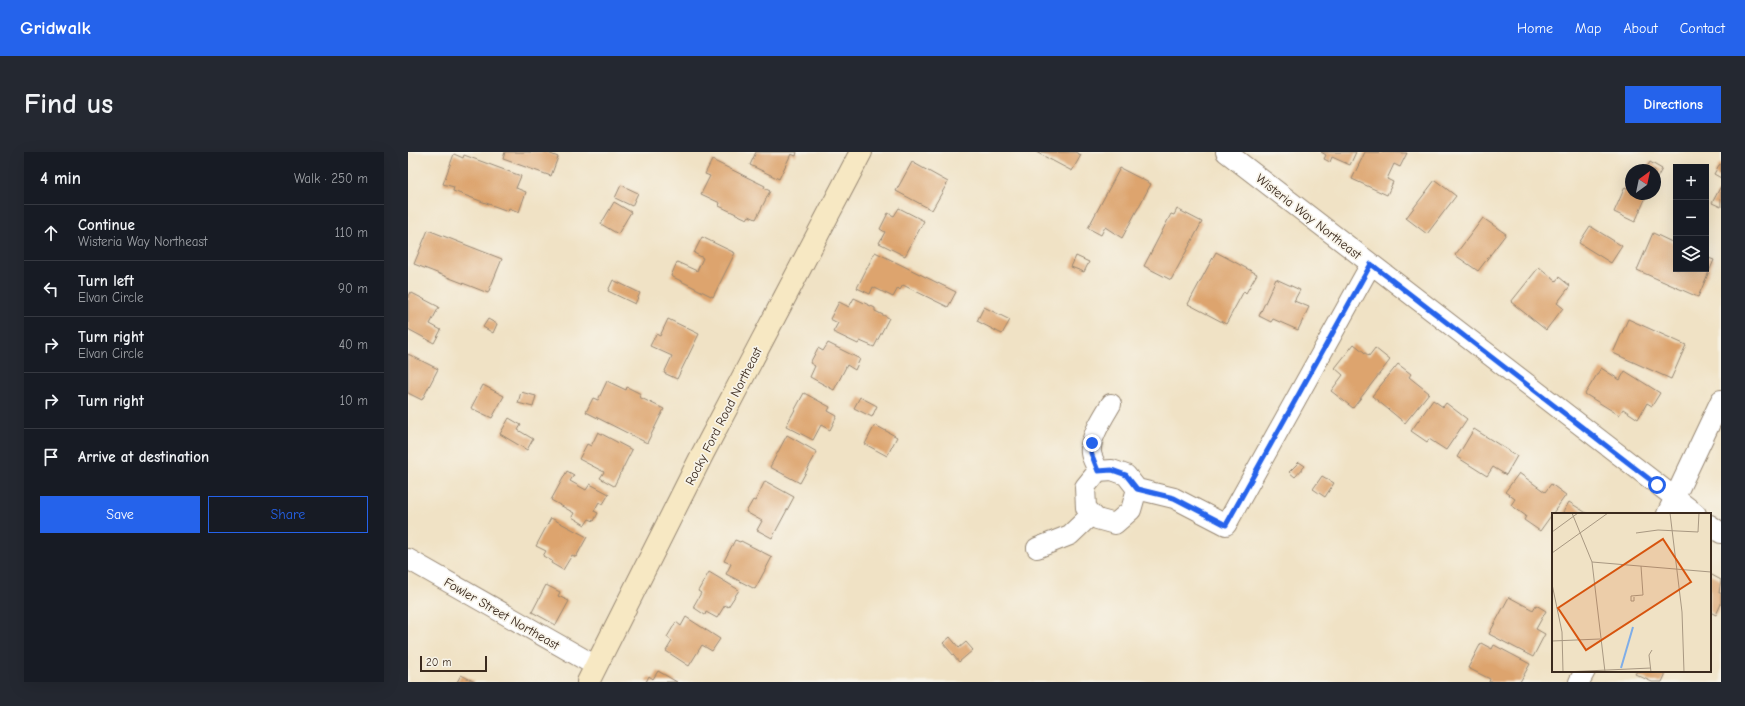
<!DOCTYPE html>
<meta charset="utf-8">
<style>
body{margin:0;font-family:"Comic Neue",sans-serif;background:#242831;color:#f1f3f6}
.controls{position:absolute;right:12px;top:12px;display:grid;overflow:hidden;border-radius:0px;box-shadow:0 4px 16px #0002}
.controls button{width:36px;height:36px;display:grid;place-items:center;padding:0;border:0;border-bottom:1px solid #363941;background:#171b24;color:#f1f3f6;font:20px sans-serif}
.compass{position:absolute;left:1217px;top:12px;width:36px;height:36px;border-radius:50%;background:#171b24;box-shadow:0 4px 16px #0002;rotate:33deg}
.scale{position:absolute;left:12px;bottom:10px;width:67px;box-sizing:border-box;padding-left:4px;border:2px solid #3b2a1e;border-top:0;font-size:11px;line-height:14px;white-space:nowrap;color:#3b2a1e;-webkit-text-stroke:3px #f7f3e8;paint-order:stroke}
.stop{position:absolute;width:12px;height:12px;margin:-9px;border:3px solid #2563eb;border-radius:50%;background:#fff}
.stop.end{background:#2563eb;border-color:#fff;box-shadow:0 1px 4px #0008}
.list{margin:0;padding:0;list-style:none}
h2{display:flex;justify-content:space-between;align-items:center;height:52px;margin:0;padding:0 16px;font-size:17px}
h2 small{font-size:13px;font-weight:400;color:#9ea1a6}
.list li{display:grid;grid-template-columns:26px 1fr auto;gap:12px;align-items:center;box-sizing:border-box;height:56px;padding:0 16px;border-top:1px solid #363941}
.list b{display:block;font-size:15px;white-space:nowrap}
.list p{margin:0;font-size:13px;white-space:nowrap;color:#9ea1a6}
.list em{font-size:13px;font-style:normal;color:#9ea1a6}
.actions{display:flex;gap:8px;padding:12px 16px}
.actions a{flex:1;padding:9px 0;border:1px solid #2563eb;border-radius:0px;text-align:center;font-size:14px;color:#2563eb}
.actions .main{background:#2563eb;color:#fff}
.icon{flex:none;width:22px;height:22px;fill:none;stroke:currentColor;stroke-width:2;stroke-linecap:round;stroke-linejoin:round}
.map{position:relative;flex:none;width:1313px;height:530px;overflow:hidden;border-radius:0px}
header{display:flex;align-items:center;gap:24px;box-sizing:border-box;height:56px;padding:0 20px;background:#2563eb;color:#fff}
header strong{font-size:19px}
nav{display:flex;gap:22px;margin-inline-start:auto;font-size:14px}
.intro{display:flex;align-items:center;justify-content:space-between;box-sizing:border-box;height:96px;padding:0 24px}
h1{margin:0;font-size:28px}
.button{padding:10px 18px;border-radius:0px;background:#2563eb;color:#fff;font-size:14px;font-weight:700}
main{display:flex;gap:24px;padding:0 24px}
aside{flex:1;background:#171b24;border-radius:0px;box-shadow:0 4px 16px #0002}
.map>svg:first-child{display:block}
</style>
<header>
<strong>Gridwalk</strong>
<nav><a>Home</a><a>Map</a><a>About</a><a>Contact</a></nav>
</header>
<div class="intro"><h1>Find us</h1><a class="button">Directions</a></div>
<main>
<aside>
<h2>4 min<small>Walk · 250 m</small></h2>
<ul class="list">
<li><svg class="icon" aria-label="ahead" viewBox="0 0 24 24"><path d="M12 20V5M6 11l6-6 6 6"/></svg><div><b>Continue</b><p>Wisteria Way Northeast</p></div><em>110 m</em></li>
<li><svg class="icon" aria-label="left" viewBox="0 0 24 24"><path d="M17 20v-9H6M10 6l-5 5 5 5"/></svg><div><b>Turn left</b><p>Elvan Circle</p></div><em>90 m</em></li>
<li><svg class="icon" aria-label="right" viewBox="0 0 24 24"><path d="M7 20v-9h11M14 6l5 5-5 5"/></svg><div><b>Turn right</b><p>Elvan Circle</p></div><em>40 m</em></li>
<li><svg class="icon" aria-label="right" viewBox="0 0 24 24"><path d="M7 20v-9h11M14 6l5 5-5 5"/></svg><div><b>Turn right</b></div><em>10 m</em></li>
<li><svg class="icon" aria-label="arrive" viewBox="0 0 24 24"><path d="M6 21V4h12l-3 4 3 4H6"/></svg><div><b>Arrive at destination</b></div></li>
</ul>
<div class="actions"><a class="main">Save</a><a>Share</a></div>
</aside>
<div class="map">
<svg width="1313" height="530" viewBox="0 0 1313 530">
<rect width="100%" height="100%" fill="#f7f3e8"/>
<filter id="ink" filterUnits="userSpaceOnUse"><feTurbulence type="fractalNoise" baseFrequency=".025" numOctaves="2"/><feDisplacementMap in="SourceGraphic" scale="8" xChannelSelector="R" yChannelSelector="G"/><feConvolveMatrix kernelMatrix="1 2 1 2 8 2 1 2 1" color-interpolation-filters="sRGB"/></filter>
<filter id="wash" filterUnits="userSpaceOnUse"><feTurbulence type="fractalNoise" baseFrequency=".012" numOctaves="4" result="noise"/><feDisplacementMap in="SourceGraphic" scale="16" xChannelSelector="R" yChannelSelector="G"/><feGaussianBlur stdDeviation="0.9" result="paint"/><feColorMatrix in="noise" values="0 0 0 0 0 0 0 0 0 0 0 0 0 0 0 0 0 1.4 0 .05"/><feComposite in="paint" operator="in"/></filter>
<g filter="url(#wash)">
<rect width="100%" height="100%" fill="#f0e2c5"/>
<g id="blocks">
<path fill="#dda46e" d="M97,0h41l12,5 -7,19 -48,-17z
M348,0h41l-1,4 -5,-2 -12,25 -29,-14z
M628,0h39l6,3 -9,16z
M913,0h35l-6,13 -18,-8 -2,5 -6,-3 2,-4z
M957,0l42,1 -7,14 -6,-3 -7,15 6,3 -6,13 -35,-16z
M46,2l9,4 1,-3 57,21 -5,12 10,4 -7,20 -10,-4 -1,3 -55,-20 1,-4 -11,-3z
M304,8l53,26 -1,2 6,3 -14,28 -7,-3 -2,3 -28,-13 1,-3 -19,-9 9,-18 -5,-2z
M504,10l36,20 -16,28 -36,-19z
M1242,10l12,7 -5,9 -2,-2v-6h-10z
M1313,12v14l-7,-4 5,-9z
M712,16l31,16 -29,54 -17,-11 -4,8 -13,-7z
M1027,28l21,16 -29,38 -21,-16z
M213,33l17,8 -6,13 -17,-8z
M1313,34v21l-9,-4z
M1217,35l6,3v4h10l5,3 -11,25 -21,-10z
M206,50l17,10 -13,22 -17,-10z
M491,56l25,13 -19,35 -26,-13 6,-11 -5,-3 8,-16 6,3z
M769,57l25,13 -31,58 -27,-14 27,-52 3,1z
M1075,66l23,16 -28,37 -23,-16z
M1182,74l32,20 -11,17 -32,-20z
M20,78l74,29 -14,34 -74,-29z
M1245,81l23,11v25h30v-12l8,3 -16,37 -61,-27z
M294,85l33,16 -22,44 -42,-21 6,-14 20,9 6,-13 -9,-5z
M467,100l81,40 -8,15 -45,-22 -3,5 -2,-2 -5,9 -20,-10 -3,7 -13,-6z
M808,100l41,22 -11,19 -2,-2 -18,33 -38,-20z
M668,104l13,6 -5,10 -13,-5z
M1131,115l17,14 3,-4 11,9 -13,17 6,5 -17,22 -35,-28z
M868,127l24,11 -6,11 15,6 -11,23 -25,-11 -2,3 -12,-6z
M205,128l27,13 -5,11 -27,-13z
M2,140l29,15 -9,17 11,6 -7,13 -26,-14v-33z
M446,146l21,10v3l14,7 -15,29 -14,-6 -2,3 -25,-12 5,-9 -8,-4 9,-17 10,5z
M576,155l26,13 -8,14 -25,-13z
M80,167l9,5 -4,9 -10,-6z
M260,167l31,15 -22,45 -13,-6 8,-17 -22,-10 6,-12 4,2z
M1220,167l58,26 -15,34 -58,-26z
M420,191l32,16 -5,11 -8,-5 -13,25 -24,-13 5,-11 -5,-3 8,-15 5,3z
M946,192l15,12 6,-8 15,12 -37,48 -22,-17 12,-16 -8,-7z
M0,202l30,15 -16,31 -14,-7z
M990,212l13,10 -2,3 20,16 -24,30 -33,-27z
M1193,216l19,12 5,-9 35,22 -8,13 -5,-3 -9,16 -15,-10 -4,6 -34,-21z
M199,229l19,9 1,-3 14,7 -2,3 25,12 -17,34 -61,-31 7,-14 5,2z
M75,233l21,11 -12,22 -21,-10z
M113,240l15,4 -3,11 -15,-4z
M396,241l26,14 -2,4 9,5 -7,14 -9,-5 -8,15 -27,-14z
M452,245l17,9 -5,11 -18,-9z
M1025,248l10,7 3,-4 21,16 -21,31 -17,-11 -2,3 -16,-11z
M101,266l12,7 -3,5 15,9 -6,11 -27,-16z
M467,273l22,12 -10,19 -22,-12z
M1066,277l43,27 -11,19 -13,-8 -6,9 -30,-19z
M190,280l34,18 -18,36 -14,-8 4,-6 -25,-13 8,-15 4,2z
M379,283l30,17 -17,31 -30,-16z
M891,310l6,4 -10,11 -6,-5z
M159,319l7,4 -4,6 16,9 4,-6 19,10 -6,10 -4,-2 -5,9 4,2 -4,8 -5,-2 -4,6 -13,-8 2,-4 -23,-13z
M1111,321l26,19 6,-8 15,11 -26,36 -16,-11 2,-4 -15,-11 4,-6 -10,-7z
M914,324l12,7 -9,14 -12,-8z
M357,329l29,16 -22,41 -15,-8 5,-9 -16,-9 7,-12 2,1z
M1161,350l19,12h-26z
M143,366l36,19 -11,20 -4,-2 -9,15 -12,-7 1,-2 -9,-5 3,-5 -10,-5z
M327,388l5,2 1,-1 31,16 -17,32 -29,-15 5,-10 -7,-3z
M301,420l30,18 -11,17 -3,-2 -8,13 -11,-6 -1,3 -12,-8 8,-14 -3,-2z
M1302,422l11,6 -2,13h2v11l-5,11 -6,-3z
M138,433l14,7 -2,4 11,5 -13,24 -24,-13z
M1101,445l24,13 3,-5 10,6 -10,18 9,5 -12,23 -44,-23z
M278,465l34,22 -8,12 -10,-6 -13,21 -23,-15 6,-10 -5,-4 9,-15 5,4z
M542,485l9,11 7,-6 7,8 -14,12 -16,-19z
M1073,491l11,6 2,-4 36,19 -10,18h-31l1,-3 -22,-11z
M250,519l19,11h-31l3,-6 4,3z
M1229,519h30l-5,11h-10l-17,-8z
M53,523l14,7h-18z"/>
</g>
</g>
<g filter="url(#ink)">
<use href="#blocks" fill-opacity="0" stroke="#968672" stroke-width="1"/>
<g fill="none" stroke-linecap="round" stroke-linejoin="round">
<defs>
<path id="street" d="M818,0l470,362
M690,319c-2,-6 -6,-12 -7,-18 -2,-15 13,-37 20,-49
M729,337l-6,21 -16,14 -18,-5 -11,-11 -1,-21 13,-16 14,-1 14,5 11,14 37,9 52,27 145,-261
M1259,362l54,-114
M1302,373l11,8
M629,396l33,-13 22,-21
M0,407l188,107
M1171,530l6,-11"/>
<path id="secondary" d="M180,530l115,-229 158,-301"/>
</defs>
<use href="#street" stroke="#968672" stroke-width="22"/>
<use href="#secondary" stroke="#968672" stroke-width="24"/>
<use href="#street" stroke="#fff" stroke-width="20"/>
<use href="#secondary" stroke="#f7e8c3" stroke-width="22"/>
</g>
</g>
<g fill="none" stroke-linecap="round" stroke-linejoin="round" filter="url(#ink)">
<path stroke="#2563eb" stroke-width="5" d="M684,291l-1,10 7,18 14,-1 14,5 11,14 37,9 52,27 145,-261 286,221"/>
</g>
<g text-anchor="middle" stroke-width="3.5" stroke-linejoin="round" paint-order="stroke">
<g font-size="13" fill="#3b2a1e" stroke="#f7f3e8">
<text transform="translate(901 64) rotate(38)" y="5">Wisteria Way Northeast</text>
<text transform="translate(315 264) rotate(-63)" y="5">Rocky Ford Road Northeast</text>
<text transform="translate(94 461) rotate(30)" y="5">Fowler Street Northeast</text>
</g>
</g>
<g transform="translate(1144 361)">
<rect width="159" height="159" fill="#f0e2c5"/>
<path fill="none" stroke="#7eade8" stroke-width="2" d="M69,155l12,-41"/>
<path fill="none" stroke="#a89882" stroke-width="1" d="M20,0l20,49 13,110M118,0l12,99 2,60M0,19l26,-19M84,20l22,-3 40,2 1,-19M0,40l56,-40M40,49l119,10M0,71l10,48 1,40M82,84v4h-3v-5l12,-1 -2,-29M0,128l48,-2M12,159l87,-4M99,159l-2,-17 3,-5"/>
<path fill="#d7540e" fill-opacity="0.15" stroke="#d7540e" stroke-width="2" d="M111,26l28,43 -105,68 -28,-42z"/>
<rect width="159" height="159" fill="none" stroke="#3b2a1e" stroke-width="2"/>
</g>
</svg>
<div class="controls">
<button>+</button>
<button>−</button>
<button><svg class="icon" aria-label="layers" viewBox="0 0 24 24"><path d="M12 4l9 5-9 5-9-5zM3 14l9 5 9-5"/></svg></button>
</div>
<svg class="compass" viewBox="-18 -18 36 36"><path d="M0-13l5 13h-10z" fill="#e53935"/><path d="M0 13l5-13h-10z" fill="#9ea1a6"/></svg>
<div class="scale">20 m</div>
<div class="stop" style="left:1249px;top:333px"></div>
<div class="stop end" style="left:684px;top:291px"></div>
</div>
</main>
